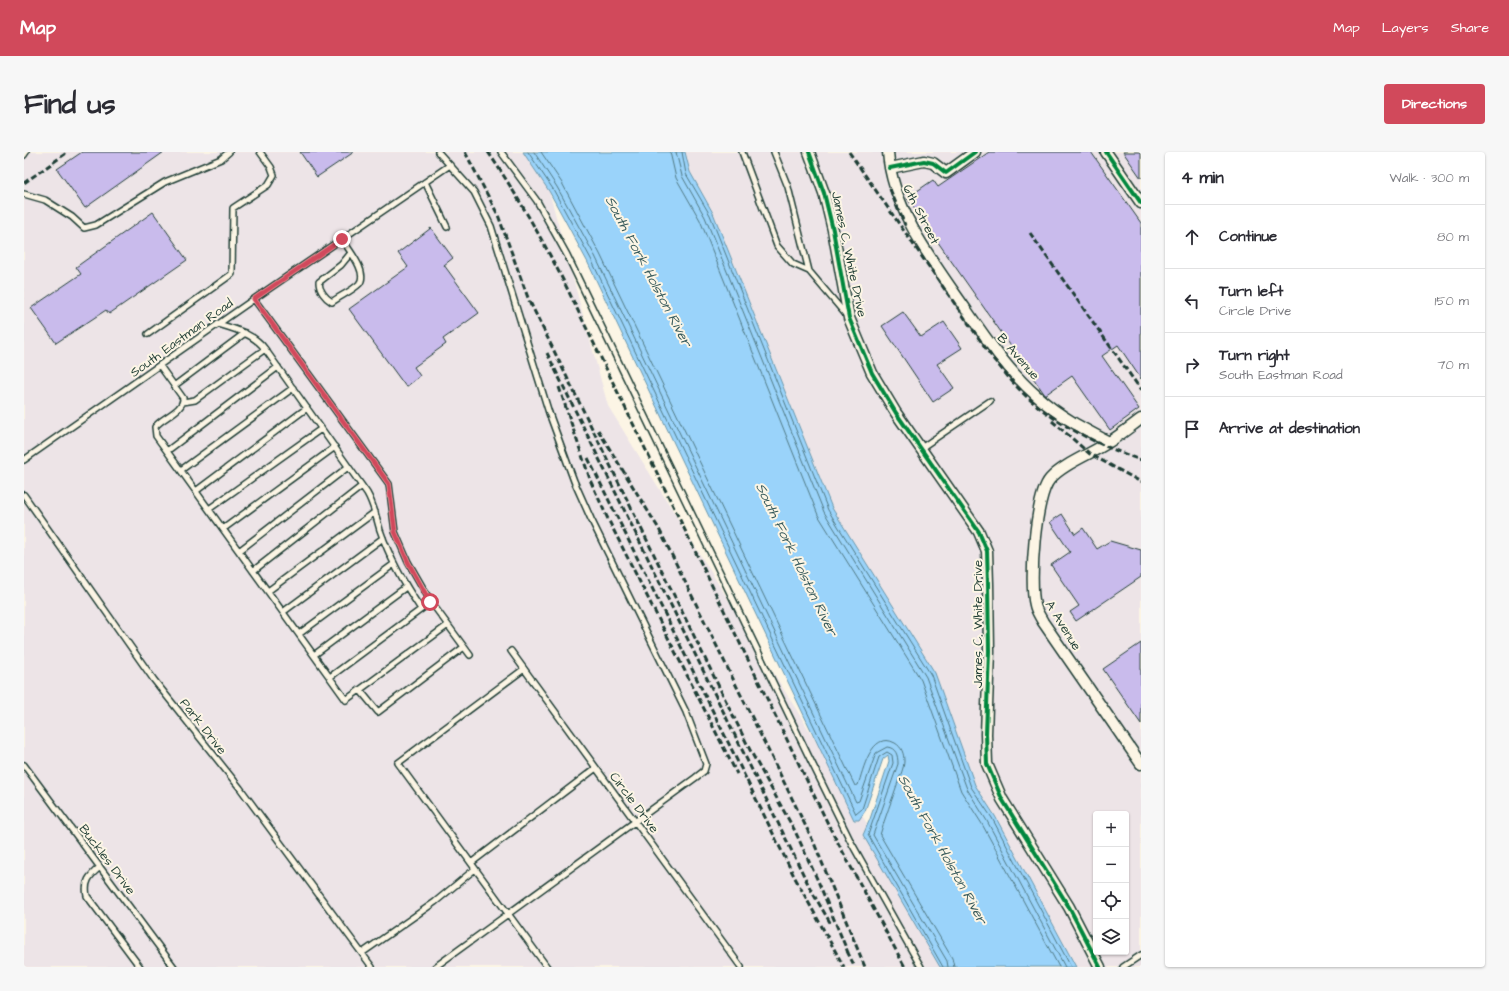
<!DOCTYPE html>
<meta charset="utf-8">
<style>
body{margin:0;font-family:"Architects Daughter",sans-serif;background:#f7f7f7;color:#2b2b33}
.controls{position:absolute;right:12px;bottom:12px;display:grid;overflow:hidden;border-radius:4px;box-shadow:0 1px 3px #0004}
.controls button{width:36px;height:36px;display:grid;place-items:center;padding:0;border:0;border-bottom:1px solid #e1e1e2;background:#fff;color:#2b2b33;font:20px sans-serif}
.stop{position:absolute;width:12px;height:12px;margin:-9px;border:3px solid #d1495b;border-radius:50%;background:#fff}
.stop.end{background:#d1495b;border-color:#fff;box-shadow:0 1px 4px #0008}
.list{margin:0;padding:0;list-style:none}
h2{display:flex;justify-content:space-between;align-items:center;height:52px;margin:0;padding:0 16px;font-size:17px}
h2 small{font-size:13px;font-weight:400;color:#7c7c81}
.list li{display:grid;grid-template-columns:26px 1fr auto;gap:12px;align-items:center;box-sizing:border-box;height:64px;padding:0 16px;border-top:1px solid #e1e1e2}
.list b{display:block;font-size:15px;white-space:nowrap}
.list p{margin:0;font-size:13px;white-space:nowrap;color:#7c7c81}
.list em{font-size:13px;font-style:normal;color:#7c7c81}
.icon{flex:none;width:22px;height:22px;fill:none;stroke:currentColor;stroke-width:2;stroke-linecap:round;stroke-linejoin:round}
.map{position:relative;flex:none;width:1117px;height:815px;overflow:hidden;border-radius:4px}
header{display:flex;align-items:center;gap:24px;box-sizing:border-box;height:56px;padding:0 20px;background:#d1495b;color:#fff}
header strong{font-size:19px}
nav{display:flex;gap:22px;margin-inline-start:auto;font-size:14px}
.intro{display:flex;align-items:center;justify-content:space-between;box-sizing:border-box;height:96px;padding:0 24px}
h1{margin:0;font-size:28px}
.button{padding:10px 18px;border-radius:4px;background:#d1495b;color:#fff;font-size:14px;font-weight:700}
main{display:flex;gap:24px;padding:0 24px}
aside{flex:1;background:#fff;border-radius:4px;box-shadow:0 1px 3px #0004}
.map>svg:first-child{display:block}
</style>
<header>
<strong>Map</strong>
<nav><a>Map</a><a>Layers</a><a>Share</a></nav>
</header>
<div class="intro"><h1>Find us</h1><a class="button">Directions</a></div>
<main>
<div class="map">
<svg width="1117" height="815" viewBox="0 0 1117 815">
<rect width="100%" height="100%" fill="#fcf5e5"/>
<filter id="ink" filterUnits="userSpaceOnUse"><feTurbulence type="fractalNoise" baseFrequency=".025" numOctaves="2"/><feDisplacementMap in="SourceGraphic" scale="8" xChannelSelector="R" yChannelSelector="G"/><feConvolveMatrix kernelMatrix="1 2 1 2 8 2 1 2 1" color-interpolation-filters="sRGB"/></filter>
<g filter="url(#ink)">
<path fill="#ede4e7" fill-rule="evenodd" d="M0,0h499l26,39 59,215 348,561h-932z
M661,0h456v815h-65l-81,-151 -20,-31 -43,-115 -100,-162 -119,-295 -23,-41zM1072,662h30v138h-30z"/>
<path fill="#9ad3fa" stroke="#6997ab" d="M499,0h162l5,20 23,41 119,295 103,165 40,112 20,31 81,151h-136l-77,-132 7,-16 19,-58 -1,-6 -5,4 -18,52 -6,9h-5l-267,-559 -38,-70z"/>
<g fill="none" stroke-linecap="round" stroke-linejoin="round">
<path stroke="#507983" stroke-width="1" d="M504,0l25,37 38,70 265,555 6,-5 17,-52 8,-5 5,3 1,8 -25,72 75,132
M510,0l23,35 38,69 261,546 3,-1 17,-48 11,-6c9,1 11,8 11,17l-25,71 74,126 1,6
M517,0l21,31 38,71 255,532 3,-1c5,-14 13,-55 37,-42 7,4 9,11 9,18 0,7 -4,15 -6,21 -6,18 -13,35 -18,53l72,123 2,9
M646,0l6,26 24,42 118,295 103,165 40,111 21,33 77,143
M652,0l6,24 23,41 119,295 102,165 41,112 20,32 78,146
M658,0l4,22 24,41 118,295 103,165 40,112 21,31 79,149"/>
</g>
<path fill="#c9bbec" stroke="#1f3d34" d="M58,0h82l-79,56 -28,-39z
M276,0h54l-37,25z
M965,0h102l50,71v156l-23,-34 -16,11 37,53 -29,21 -38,-54 -27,19 -2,-3 -136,-194 26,-18 5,7z
M1099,0h18v26z
M129,60l34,48 -78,54 -3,-4 -50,33 -25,-35 50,-34 -5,-7z
M407,76l22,30 -9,7 35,48 -36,26 3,5 -32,23 6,9 -14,11 -57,-78 59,-42 -10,-14z
M879,160l18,25 23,-15 18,26 -25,16 17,24 -21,14 -51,-76z
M1038,362l13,20 8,-6 14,21 13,-8 31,9v27l-65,44 -6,-9 9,-6 -28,-41 19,-13 -20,-30z
M1117,491v81l-38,-55z"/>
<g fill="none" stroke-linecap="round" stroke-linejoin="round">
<defs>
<path id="lane" d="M477,0l36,49 30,54 241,500 44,89 69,123
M718,0l35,94 16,18 16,7 38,45
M750,0l14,35 21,84
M0,3l2,-3
M401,30l22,45
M0,42l21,6 27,17 12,11 12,-3 69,-43 56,-23 8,-7
M318,87c6,10 27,34 17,45 -7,7 -19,12 -27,18 -7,-4 -13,-12 -13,-20l22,-17 9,-11
M230,147l135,185 6,48 13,30 23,40 39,53
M194,172c17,5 36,10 47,25l102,144c7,12 9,24 13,37 10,29 24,54 41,79
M124,182l84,-60 1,-66 35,-23 6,-10 -3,-8 -11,-15
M136,214l23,32c1,13 -21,19 -28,29l1,9 190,264 102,-75
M150,234l71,-53
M159,250l12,-2 70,-51
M897,296l69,-47
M143,299l111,-84
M0,308l230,-161 196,-134
M157,318l112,-82
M172,339l111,-83
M0,343l130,185 86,108 132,179
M185,357l112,-80
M199,377l112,-82
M215,399l109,-84
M229,419l109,-85
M244,439l107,-79
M259,460l100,-74
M275,482l95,-70
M487,499l230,316
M290,503l92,-68
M500,517l-126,94 149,204
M306,525l101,-75
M336,538l18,22 86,-65
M0,613l150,202
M447,711l125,-95
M76,715c-11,9 -16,15 -13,29l53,71
M338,801l73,-51 40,-33
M411,815l260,-189 9,-7 2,-7 -20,-52 -95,-193 -17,-38 -25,-68 -58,-187 -17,-34 -36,-40
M1099,815l18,-12"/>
<path id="street" d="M785,0l15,41 9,37 16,88 23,55 24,40 83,119 8,19 1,33 1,67 -3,83 1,30 15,35 67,108 31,60
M864,0c4,57 45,110 77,156 22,32 43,63 73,89 21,19 46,32 71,45
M1082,0l35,51
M866,16l34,-7 9,2 13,10 29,-21
M1117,267c-11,8 -21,16 -32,23 -18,12 -46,22 -59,37 -15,17 -21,104 -15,126 1,6 5,11 8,17l98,142"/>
</defs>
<use href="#lane" stroke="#1f3d34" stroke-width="8"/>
<use href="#street" stroke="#1f3d34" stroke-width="13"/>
<use href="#lane" stroke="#fcf5e5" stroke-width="5"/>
<use href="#street" stroke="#fcf5e5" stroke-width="10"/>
<path stroke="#1f3d34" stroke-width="3" stroke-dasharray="6 3" stroke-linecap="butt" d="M441,0l33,63 33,91
M464,0c28,41 53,85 76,130l267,548 74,137
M825,0l145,208c9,10 17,21 26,30 32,33 78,55 121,70
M0,31l44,-31
M866,37l15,36
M1006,81l111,157
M506,150l221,450 44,79 23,50 31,74
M523,201l264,537 20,34
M535,235l32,95 16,35 130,257
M1028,269l38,33 51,28
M574,278l61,99 155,314 51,124
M564,306l206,418 50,91
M823,799l8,16"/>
<defs>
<path id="cycleway" d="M785,0l15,41 9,37 16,88 23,55 24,40 83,119 8,19 1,33 1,67 -3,83 1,30 15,35 67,108 31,60
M1082,0l35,51
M866,16l34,-7 9,2 13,10 29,-21"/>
</defs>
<use href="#cycleway" stroke="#fcf5e5" stroke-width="6"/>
<use href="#cycleway" stroke="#00873e" stroke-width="4"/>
</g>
</g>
<g fill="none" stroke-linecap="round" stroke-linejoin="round" filter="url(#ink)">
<path stroke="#d1495b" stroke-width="5" d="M318,87l-88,60 135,185 6,48 13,30 22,40"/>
</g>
<g text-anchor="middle" stroke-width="4" stroke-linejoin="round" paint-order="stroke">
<g font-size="13" fill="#1f3d34" stroke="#fcf5e5">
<text transform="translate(898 62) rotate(63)" y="5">6th Street</text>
<text transform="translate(826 102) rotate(78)" y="5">James C. White Drive</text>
<text transform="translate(157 185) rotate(-36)" y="5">South Eastman Road</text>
<text transform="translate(995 204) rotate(49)" y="5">B Avenue</text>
<text transform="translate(953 472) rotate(-90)" y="5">James C. White Drive</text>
<text transform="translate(1040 473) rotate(58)" y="5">A Avenue</text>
<text transform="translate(180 574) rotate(52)" y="5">Park Drive</text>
<text transform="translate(611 650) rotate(53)" y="5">Circle Drive</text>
<text transform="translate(84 707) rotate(53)" y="5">Buckles Drive</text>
</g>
<g font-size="14" font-style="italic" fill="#385b5c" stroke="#fcf5e5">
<text transform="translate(625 119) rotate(62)" y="5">South Fork Holston River</text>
<text transform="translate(773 407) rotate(64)" y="5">South Fork Holston River</text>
<text transform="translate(919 697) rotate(61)" y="5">South Fork Holston River</text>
</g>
</g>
</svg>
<div class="controls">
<button>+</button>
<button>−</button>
<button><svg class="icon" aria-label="locate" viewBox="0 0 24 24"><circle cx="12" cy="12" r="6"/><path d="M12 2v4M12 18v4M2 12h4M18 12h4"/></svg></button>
<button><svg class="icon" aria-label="layers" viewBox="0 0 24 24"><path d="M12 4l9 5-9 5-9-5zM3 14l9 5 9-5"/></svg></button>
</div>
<div class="stop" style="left:406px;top:450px"></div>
<div class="stop end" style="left:318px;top:87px"></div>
</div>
<aside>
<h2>4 min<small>Walk · 300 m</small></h2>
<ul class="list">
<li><svg class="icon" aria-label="ahead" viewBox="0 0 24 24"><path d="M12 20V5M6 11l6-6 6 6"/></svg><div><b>Continue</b></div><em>80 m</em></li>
<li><svg class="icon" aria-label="left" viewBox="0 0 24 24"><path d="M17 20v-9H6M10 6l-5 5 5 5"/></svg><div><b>Turn left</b><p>Circle Drive</p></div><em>150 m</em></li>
<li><svg class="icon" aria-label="right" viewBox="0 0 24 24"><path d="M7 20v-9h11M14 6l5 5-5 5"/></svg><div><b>Turn right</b><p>South Eastman Road</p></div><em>70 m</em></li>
<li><svg class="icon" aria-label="arrive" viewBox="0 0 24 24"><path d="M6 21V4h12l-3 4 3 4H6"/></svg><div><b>Arrive at destination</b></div></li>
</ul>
</aside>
</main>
